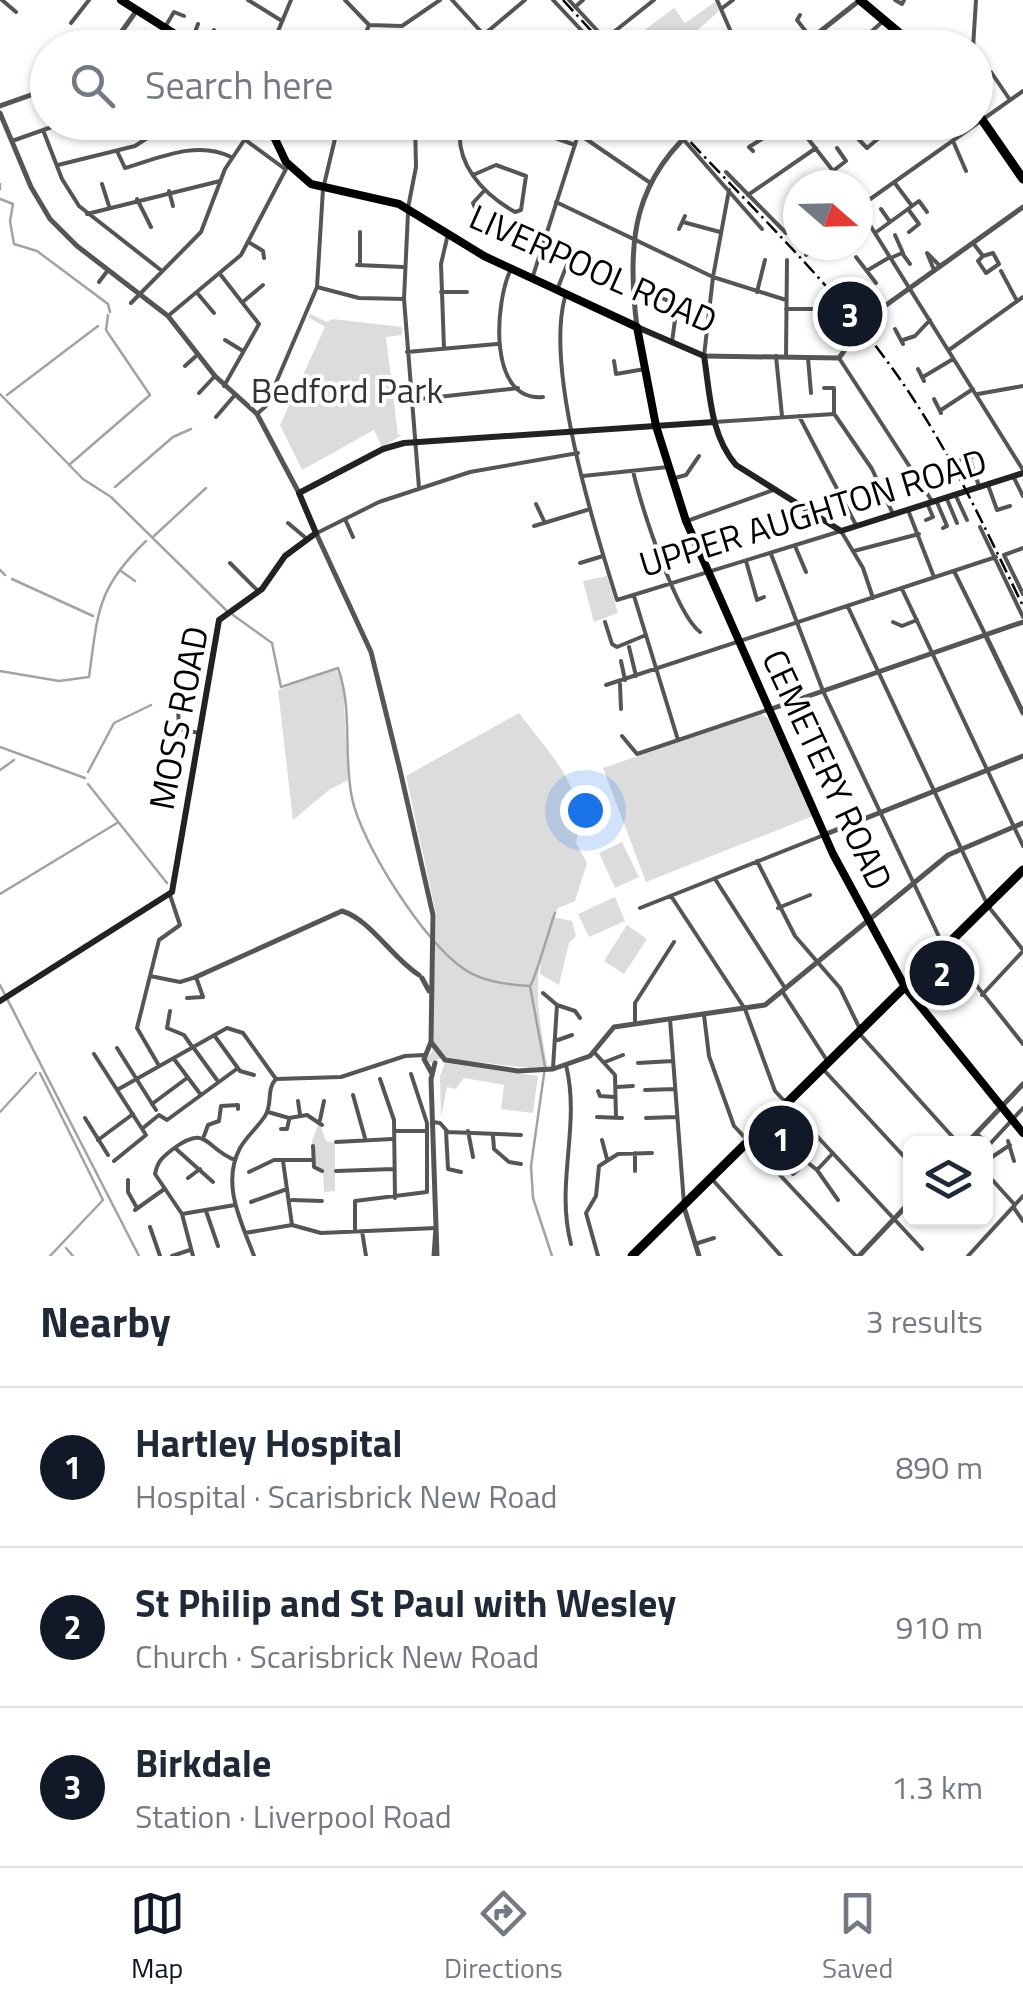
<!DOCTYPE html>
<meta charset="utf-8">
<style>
body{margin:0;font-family:"Titillium Web",sans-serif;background:#f2f2f3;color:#1f2937}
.controls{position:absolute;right:30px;bottom:30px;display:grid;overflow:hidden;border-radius:15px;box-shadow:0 2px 8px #0004}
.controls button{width:90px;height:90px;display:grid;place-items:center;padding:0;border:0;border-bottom:2px solid #e0e1e3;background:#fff;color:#1f2937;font:50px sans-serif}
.compass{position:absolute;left:783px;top:170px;width:90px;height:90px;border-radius:50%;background:#fff;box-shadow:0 2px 8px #0004;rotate:110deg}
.you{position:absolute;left:585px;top:810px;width:35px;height:35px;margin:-25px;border:8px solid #fff;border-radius:50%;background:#1a73e8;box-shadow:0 0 0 15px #1a73e833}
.badge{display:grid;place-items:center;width:65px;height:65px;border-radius:50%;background:#111827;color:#fff;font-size:32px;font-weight:700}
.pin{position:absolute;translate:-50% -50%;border:5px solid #fff;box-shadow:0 2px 10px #0006}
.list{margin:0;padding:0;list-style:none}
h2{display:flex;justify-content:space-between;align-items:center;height:130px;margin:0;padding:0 40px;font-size:42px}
h2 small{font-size:32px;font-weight:400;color:#747a83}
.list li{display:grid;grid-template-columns:65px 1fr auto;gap:30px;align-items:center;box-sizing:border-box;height:160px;padding:0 40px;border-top:2px solid #e0e1e3}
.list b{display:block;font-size:38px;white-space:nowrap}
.list p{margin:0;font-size:32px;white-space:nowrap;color:#747a83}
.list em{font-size:32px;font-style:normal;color:#747a83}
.icon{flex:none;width:55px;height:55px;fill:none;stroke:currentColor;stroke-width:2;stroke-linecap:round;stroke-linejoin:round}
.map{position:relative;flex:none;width:1023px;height:1256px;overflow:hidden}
.search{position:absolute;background:#fff;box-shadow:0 2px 8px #0004;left:30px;right:30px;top:30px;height:110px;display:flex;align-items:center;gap:25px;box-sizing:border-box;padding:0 35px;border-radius:55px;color:#747a83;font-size:38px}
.sheet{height:610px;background:#fff}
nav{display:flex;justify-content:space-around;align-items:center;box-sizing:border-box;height:140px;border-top:2px solid #e0e1e3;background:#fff;font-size:28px;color:#747a83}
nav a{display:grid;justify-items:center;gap:5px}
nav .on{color:#111827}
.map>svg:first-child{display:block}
</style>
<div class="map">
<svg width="1023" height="1256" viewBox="0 0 1023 1256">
<rect width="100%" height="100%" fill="#fff"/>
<path fill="#dcdcdc" d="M715,2l4,9 -26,23 9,13h-80l52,-39 11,15z
M310,314l17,8 6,-3 69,8v8l-16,2 12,98h4l-20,12 -8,-17 -72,40 -22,-45 45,-98 -17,-10z
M607,576l11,37 -24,9 -11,-41z
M336,669l7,16 5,95 -19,10 -36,30 -15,-130z
M519,713c31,42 69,75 57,130l11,20 -12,38 -17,7 -5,9 19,4 4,15 -7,7 -10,42 -19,-11 1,-21 13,-35c-25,57 -16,92 -6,152l-107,-12 -11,5 -4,-5 6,-6 4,-138 -30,-138z
M760,714l8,4 45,98 -167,66 -43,-114z
M622,842l17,35 -24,11 -16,-35z
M615,897l10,24 -36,16 -11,-23z
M627,925l20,14 -23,35 -20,-13z
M445,1063l93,13 -5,37 -32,-4 3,-24 -40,-7 -8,11 -9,-2 -6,31 -1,-42z
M319,1122l7,19 9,2v48l-11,1 -1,-20 -8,-3 -3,-28z"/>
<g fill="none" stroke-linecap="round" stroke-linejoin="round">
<path stroke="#a3a3a3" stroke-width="2.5" d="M0,184v5
M0,199l13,5 -3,17 4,23 23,7 71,53 2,8
M0,394l83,85 28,18 115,113
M7,395l91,-69
M69,465l81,-70 -44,-65 2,-15
M115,487l58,-50 18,-8
M154,536l52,-48
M0,570l5,5
M121,571l14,10
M12,579l81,37
M233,615l39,28 9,44 57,-19c15,41 5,87 14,130 9,45 73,146 112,171 17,12 46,16 66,17
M0,671l59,10 30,-4c9,-64 7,-88 57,-136
M0,747l85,31
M0,770l14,-10
M88,772l26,-49 37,-18
M88,784l79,99
M0,894l117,-71
M0,985l139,271
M40,1073l63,127 -53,56
M0,1112l36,-39
M66,1248l7,8
M552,1256l-19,-58 -2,-32 14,-99 -15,-81c5,-5 20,-60 25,-73"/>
<path stroke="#555" stroke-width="4" d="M2,0l14,12
M248,0l34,21
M345,0l24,25
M452,0l44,48
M553,0l45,48
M569,0l36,39 49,-39
M717,0l21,48
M895,0l7,4 2,-4
M575,7l8,-7
M721,9l12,-9
M800,15l-3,5 14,18
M71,23l18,-23
M369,25l33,1 38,-26
M165,27l9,-15 10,4
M862,40l19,-17
M191,43l7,-19
M205,48l9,-18
M271,48l20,-48
M301,48h31
M360,48l9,-23
M468,48l57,-48
M973,48l3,-48
M991,72l19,28
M113,122l2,8
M221,122l64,47
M461,122c-8,41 22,72 54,90l6,-2 5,-34 -30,-11 -23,10
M510,122l65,23
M572,122l11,15 66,45
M668,122l94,107
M795,122l49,63
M842,122l25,26 31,-26
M307,129l1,-7
M43,130l19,49 17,27 83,65
M373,138l4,-16
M808,138l20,-16
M12,141l54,-19
M953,141l13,30
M117,151l8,17c34,-10 72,-28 106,-11
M753,151l-4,-4 40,-25
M58,165l77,-19 37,-24
M833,171l13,-10 -9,-13
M726,172l60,61
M894,182l18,24
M102,184l7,22
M826,185l11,-9
M169,191l4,15
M748,195l68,-47
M137,199l14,28
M556,202l157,75 73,23
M858,206l165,264
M859,207l164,-116
M408,208l8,-41 -1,-45
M881,209l9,13
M908,209l11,15 -10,8
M408,213l-4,86 15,189
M87,214l133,-33
M472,222l6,-7 -5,-12 10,-11
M683,222l37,10
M679,229l6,-13
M360,232v30
M875,233l44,-32 8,11
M895,235l8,18
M250,243l13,8 1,7
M973,243l10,13 10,-3 6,11 -13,9 -8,-12 5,-5
M806,255l15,-10
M856,257l20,26
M893,257l9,-4 8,11
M357,265l46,2
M511,269c-16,32 -24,133 32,128
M868,270l22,-13
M934,270l-7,-17 13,13
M1001,271l16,30
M220,274l39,50 -35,62
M532,279l47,-147
M99,282l9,-12
M317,287l42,11 45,1
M557,290l15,-38 17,5
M441,292h26
M757,292l8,-32
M198,294l16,19
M565,297c-20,72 29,230 52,303l224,-69 22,37 10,30
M662,298l15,7 -5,37
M244,301l19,-16
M131,303l70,-71 24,-63 18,-27
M786,309h30l5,-5
M168,316l73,-61 45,-86
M895,329l8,15
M225,340l18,11
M903,340l12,-4 15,-16
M444,349l-3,-85 7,-30
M949,350l74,-53
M407,352l90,-8
M704,356l9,-79 16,-87
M776,356l6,60
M786,356l1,-96
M808,358l3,35
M839,358l93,143
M614,361l2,13 29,-5
M185,366l11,-10
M918,369l6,12
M923,377l30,-18
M824,388h10v26
M199,393l16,-17
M978,394l45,-8
M934,399l7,14
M411,400l107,-12
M941,410l32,-21
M257,414l9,-8 51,-119 6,-98 16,-67
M835,415l37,54 21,45
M799,416l57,109
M216,417l18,-21
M714,422l120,-8
M969,457l10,29
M961,460l11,-3
M633,471c8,34 42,142 67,161
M583,476l85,-9
M1013,476l10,20
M675,478l11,-3 13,-19
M988,485l9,25 13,-4
M955,494l12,26
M946,497l11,26
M936,500l11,26 -4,2
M536,504l9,19
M908,510l26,67
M345,519l8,18
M926,520l7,-3 -6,-14
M687,521l89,-32
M288,523l19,16
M534,526l53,-16
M980,527l43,90
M317,533l62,-31 91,-30 108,-19
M795,546l11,26
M1023,548l-19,7 19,39
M854,551l65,-17
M771,554l52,137 118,250 82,103
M746,561l11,39 7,-3
M230,563l28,28
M580,563l23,-7
M954,571l31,63
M902,589l121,257
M634,596l44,144
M848,607l140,299 35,44
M605,622l7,22 5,3 29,-12
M893,622l9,4 15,-6
M629,647l7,29
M621,661l4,19
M620,684l1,25
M606,685l390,-128
M178,707l1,22 20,4
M622,736l15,18 130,-44
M172,751l7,-22
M757,861l38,75 45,52 19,39
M715,879l70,109
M671,896l74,113 30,82 147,158
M640,908l184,-73
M778,908l32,-13
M150,976l30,6 16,-5 7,20 -16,1
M782,991l46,71
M543,993l14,12 -4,63
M982,995l41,-44
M557,1005l18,6 5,7
M170,1011l-3,17 17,7 9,13
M704,1015l5,41 25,70 122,130
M670,1019l14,185
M635,1023v-20l39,-61
M858,1032l101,112
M214,1035l26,36 14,4
M558,1040l14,-5
M193,1047l24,33
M117,1048l39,62
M594,1052l21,23 1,43
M94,1054l52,81 -32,26
M174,1059l27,36
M605,1062l18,-7
M638,1063l35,-2
M158,1064l-21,-36 22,-88 21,-15 -10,-30
M566,1065c15,61 -11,118 5,179
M822,1068l88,95
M276,1079l65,-2 64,-21 20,-1
M380,1079l14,41 1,78
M617,1087l16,-1
M117,1090l110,-62 16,5 33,46
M645,1090l30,-1
M598,1091l2,5 14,1
M353,1095l12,43
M298,1101l2,14
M152,1104l35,-26
M268,1112l21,6 18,-3 15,10
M597,1117l25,1
M85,1118l23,37
M646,1118l30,-1
M320,1120l4,-19
M432,1122l8,1 8,9 73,3
M143,1128l16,-13 8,5 71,-52
M281,1129h6l2,-9
M394,1131h33
M446,1131l2,38 13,3
M468,1131l5,26
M977,1134l12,11 34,-37
M204,1136l4,-11 11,-4 2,-15 17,-1v4
M493,1136l1,13 15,13 12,2
M98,1140l35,-26
M602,1140l5,19
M1008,1141l6,20
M336,1142l56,-3
M313,1146l1,21 8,4
M175,1148l38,34
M635,1153v18
M235,1160c-30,-11 -27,-37 -62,-11 -10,8 -15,11 -18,25l27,40 53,-9
M283,1161l9,64
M986,1161l24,-16
M817,1170l21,30
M336,1171l58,-2
M249,1172l25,-12h39
M986,1173l29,32
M793,1174l14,-12 10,8 16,-17
M188,1178l12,-9
M711,1178l70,78
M128,1180v12l9,16
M292,1200l30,1
M251,1202l36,-13
M1014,1208l9,13
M135,1210l28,-20
M206,1211l12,35
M182,1214l11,42
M150,1227l10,29
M355,1231v-30l72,-9v-69l-16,-49
M362,1231l4,25
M245,1233l47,-8 29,8 115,-5
M695,1244l19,-6
M172,1256l18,-6
M254,1256c-13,-35 -33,-72 -14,-108 7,-12 18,-21 25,-32 8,-12 1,-27 11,-37
M598,1256l-12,-43 10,-17 3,-30 19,-12 34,-1
M968,1256l55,-60"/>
<path stroke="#555" stroke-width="5" d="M110,48l27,-38
M799,48l61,-48
M0,106l48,-17
M0,113l31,74 19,32 27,27 91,70 47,60 42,38 42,79
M637,327c-11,-85 -4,-149 65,-205
M704,356l135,2 29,-40 155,-111
M316,533l55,119 29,118 33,145 -2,127 -7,17 7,13
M985,634l38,79
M771,709l252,-87
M826,834l197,-78
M196,977l146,-66c29,9 50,47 77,64
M422,978l7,13
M431,1042l14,18 73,11 35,-2 37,-13 24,-29 151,-22 183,-150 75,-32
M435,1063l-4,16 6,177
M966,1144l57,-60
M684,1207l15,49
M434,1256l2,-28
M859,1256l51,-54"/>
<path stroke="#222" stroke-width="6" d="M637,327l67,29c6,37 6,79 32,109l105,66 182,-58
M0,1001l172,-109 47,-272 43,-31 23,-33 31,-23 -17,-40 84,-44 21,-6 310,-21"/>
<path stroke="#000" stroke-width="8" d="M121,0l76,48
M267,122l19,40 25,22 88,20 85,52 153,71 19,99 30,95 147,333 72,133 118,146"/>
<path stroke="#000" stroke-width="9" d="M860,0l57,48
M976,111l47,68
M632,1256l391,-386"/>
<path stroke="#000" stroke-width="2.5" stroke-dasharray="15 5 2.5 5" stroke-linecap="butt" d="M563,0l44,48
M672,122c75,82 159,160 223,250 52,73 89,154 128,234"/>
</g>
<g text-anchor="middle" stroke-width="8" stroke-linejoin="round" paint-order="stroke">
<g font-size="35" fill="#000" stroke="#fff">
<text transform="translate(593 269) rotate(24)" y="12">LIVERPOOL ROAD</text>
<text transform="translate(813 513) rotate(-17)" y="12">UPPER AUGHTON ROAD</text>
<text transform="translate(179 718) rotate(-79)" y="12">MOSS ROAD</text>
<text transform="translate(827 770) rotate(65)" y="12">CEMETERY ROAD</text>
</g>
<g font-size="35" fill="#333" stroke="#fff">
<text x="347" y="403">Bedford Park</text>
</g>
</g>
</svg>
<div class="controls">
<button><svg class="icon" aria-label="layers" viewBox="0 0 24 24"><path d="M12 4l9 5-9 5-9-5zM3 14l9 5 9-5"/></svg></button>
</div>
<svg class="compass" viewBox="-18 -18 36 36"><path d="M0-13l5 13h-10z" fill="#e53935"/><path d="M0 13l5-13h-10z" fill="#747a83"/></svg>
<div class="you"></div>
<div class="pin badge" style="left:781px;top:1138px">1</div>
<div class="pin badge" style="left:942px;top:973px">2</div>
<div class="pin badge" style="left:850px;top:314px">3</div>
<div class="search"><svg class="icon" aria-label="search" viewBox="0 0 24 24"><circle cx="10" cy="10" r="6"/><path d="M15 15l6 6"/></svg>Search here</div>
</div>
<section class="sheet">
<h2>Nearby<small>3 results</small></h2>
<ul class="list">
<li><span class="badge">1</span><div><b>Hartley Hospital</b><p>Hospital · Scarisbrick New Road</p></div><em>890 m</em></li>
<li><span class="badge">2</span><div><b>St Philip and St Paul with Wesley</b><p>Church · Scarisbrick New Road</p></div><em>910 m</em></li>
<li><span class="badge">3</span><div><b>Birkdale</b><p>Station · Liverpool Road</p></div><em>1.3 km</em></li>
</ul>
</section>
<nav>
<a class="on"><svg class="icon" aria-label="map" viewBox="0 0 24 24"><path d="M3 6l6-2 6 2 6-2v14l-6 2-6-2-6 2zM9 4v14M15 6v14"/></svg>Map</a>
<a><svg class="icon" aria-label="directions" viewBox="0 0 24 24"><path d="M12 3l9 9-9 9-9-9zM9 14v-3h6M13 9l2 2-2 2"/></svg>Directions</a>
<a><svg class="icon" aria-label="saved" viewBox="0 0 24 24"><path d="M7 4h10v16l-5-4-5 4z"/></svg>Saved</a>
</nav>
